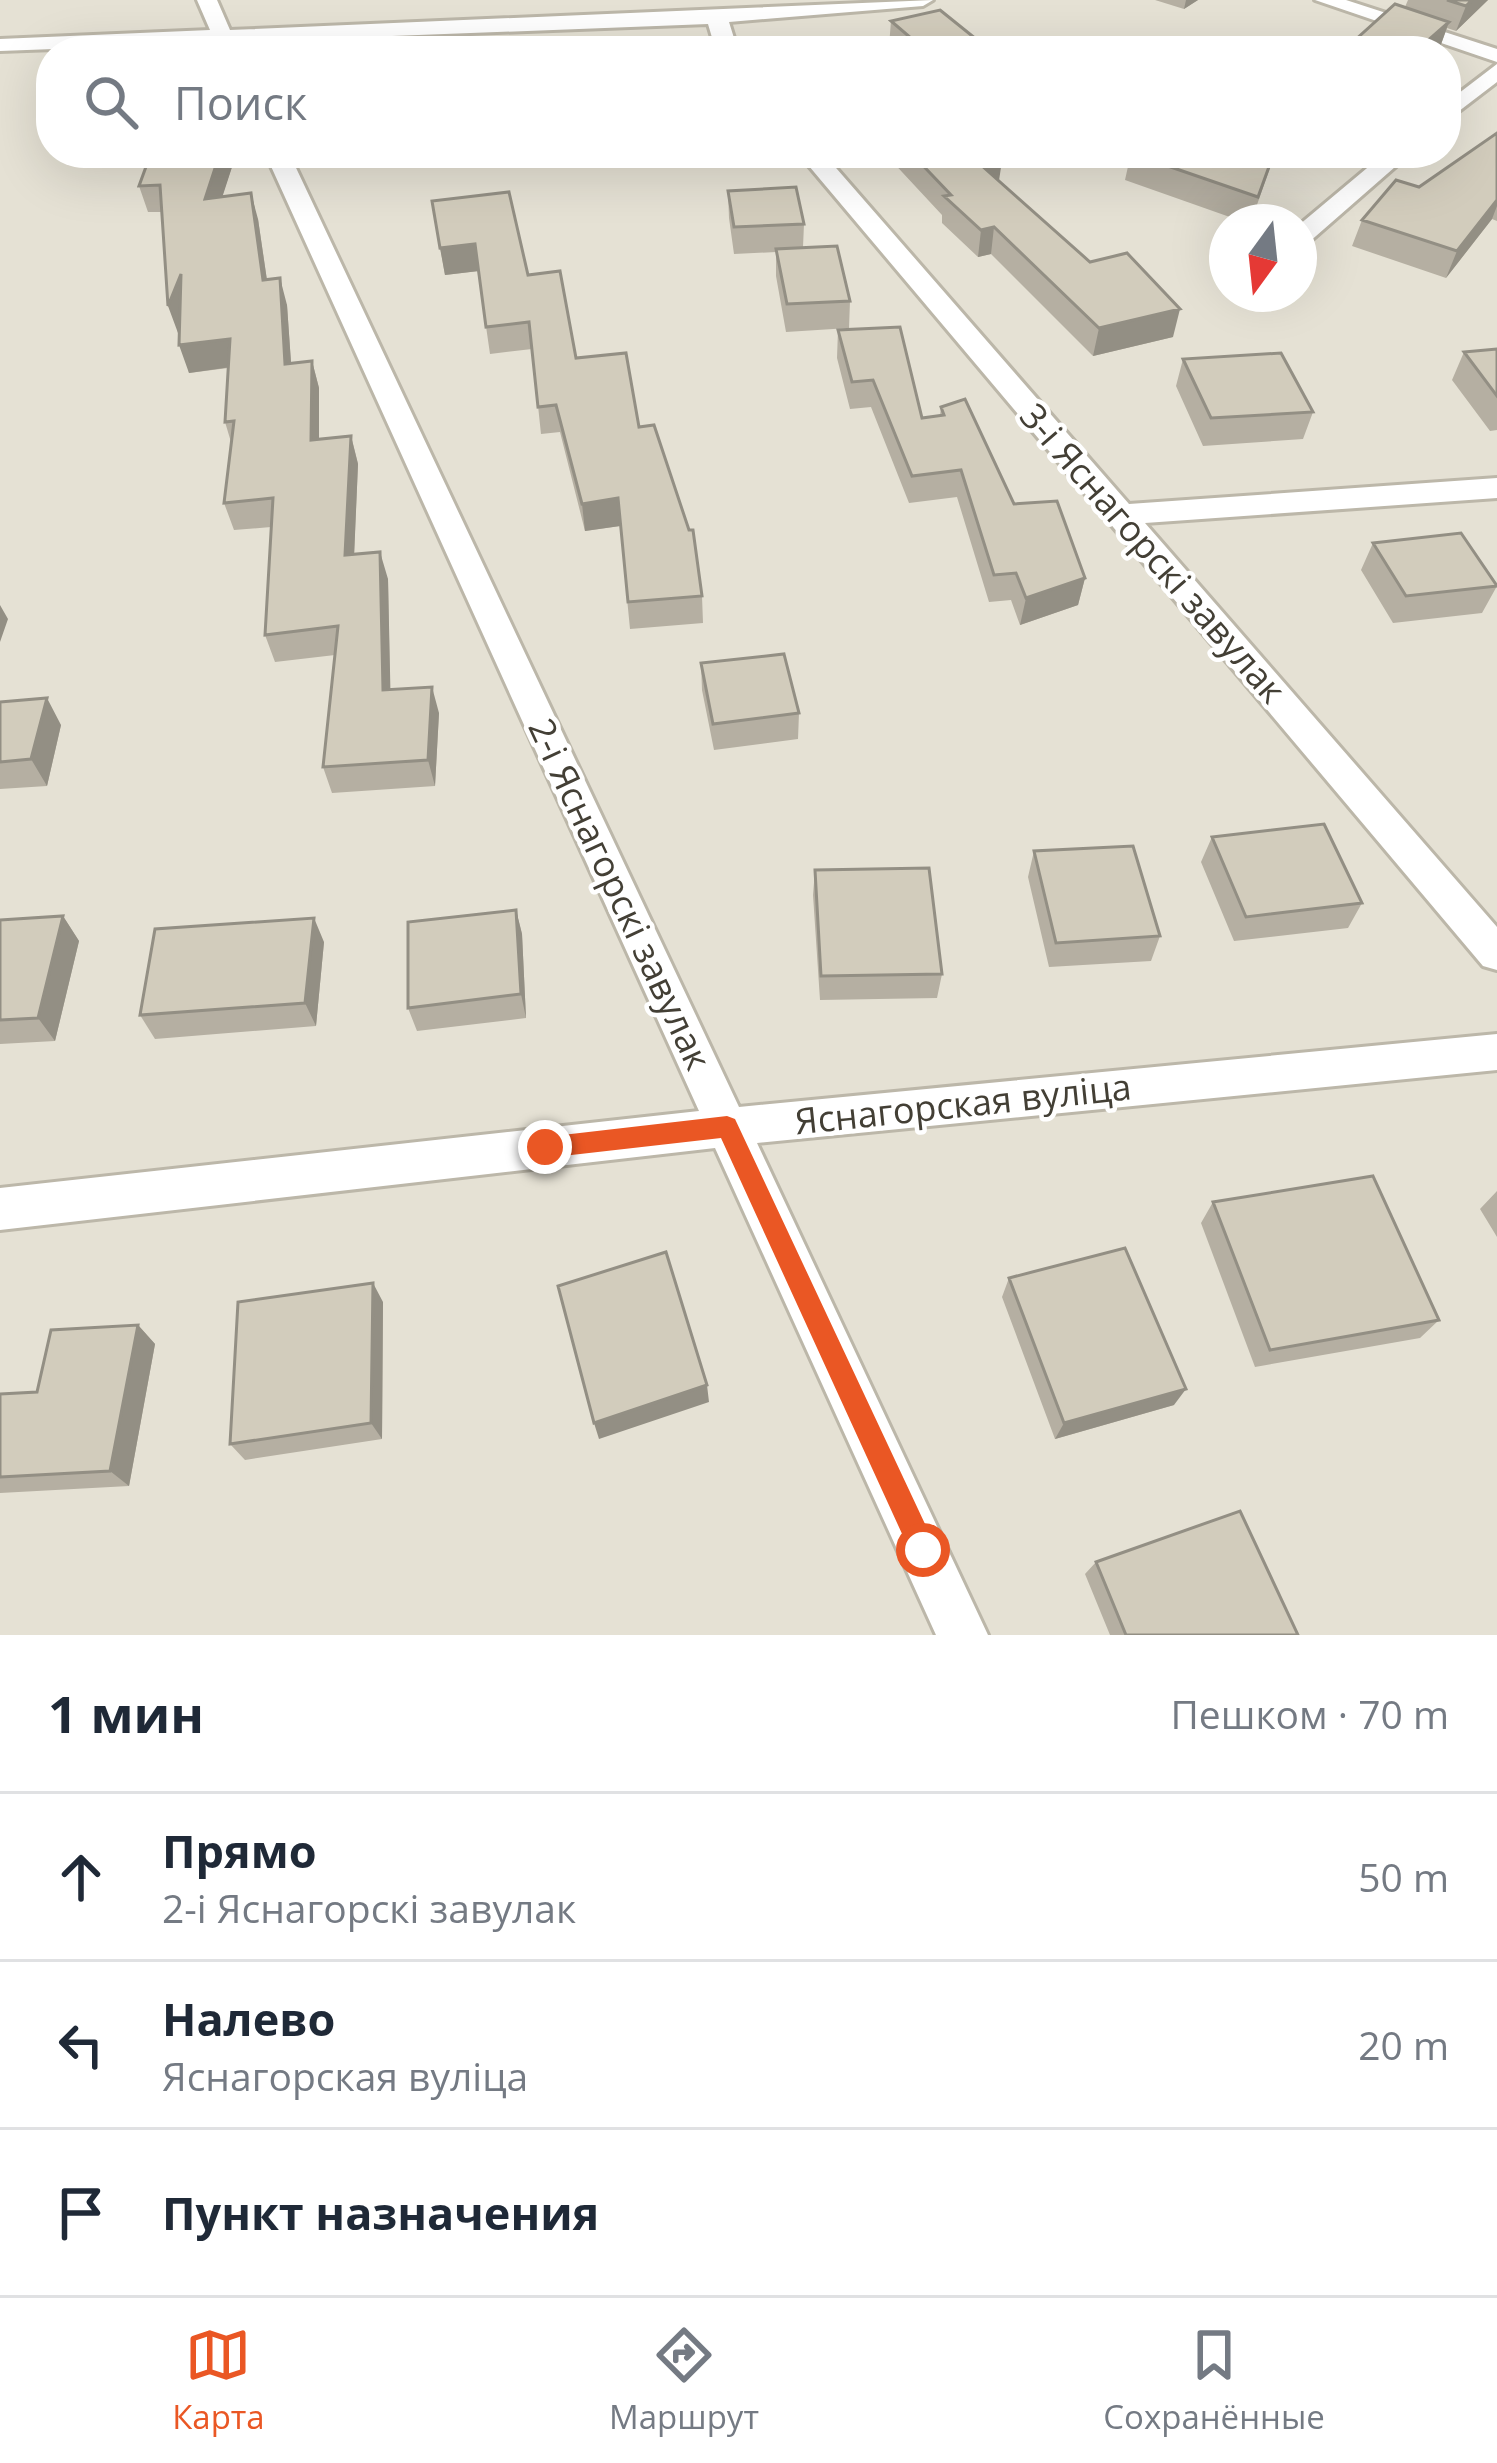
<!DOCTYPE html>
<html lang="ru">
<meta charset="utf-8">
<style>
body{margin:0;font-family:"Open Sans",sans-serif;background:#f6f6f7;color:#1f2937}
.compass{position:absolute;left:1209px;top:204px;width:108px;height:108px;border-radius:50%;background:#fff;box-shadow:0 12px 48px #0002;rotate:195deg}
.stop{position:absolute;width:36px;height:36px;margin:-27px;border:9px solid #ea5724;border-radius:50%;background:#fff}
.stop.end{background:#ea5724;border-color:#fff;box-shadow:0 3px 12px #0008}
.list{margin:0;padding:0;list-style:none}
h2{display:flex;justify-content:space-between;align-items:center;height:156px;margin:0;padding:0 48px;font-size:51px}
h2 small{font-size:39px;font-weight:400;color:#747a83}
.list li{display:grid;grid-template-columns:78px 1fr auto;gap:36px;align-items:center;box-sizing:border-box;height:168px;padding:0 48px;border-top:3px solid #e0e1e3}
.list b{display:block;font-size:45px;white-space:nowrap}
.list p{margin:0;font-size:39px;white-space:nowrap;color:#747a83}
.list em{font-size:39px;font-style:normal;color:#747a83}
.icon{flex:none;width:66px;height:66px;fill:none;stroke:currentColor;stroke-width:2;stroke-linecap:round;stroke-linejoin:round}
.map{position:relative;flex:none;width:1497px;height:1635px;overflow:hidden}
.search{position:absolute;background:#fff;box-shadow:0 12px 48px #0002;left:36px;right:36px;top:36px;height:132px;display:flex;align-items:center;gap:30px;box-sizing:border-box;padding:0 42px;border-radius:48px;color:#747a83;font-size:45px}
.sheet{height:660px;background:#fff}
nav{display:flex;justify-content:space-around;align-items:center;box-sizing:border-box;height:168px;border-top:3px solid #e0e1e3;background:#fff;font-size:33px;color:#747a83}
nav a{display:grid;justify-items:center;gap:6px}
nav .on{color:#ea5724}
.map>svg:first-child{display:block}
</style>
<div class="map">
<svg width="1497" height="1635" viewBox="0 0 1497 1635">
<rect width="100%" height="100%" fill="#f1efe5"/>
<path fill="#e5e1d4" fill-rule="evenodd" d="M0,0h1497v1635h-1497zM51,51h1395v102h-1395zM1227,222h72v72h-72z"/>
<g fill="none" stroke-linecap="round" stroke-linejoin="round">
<defs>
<path id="minor" d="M197,0h20l13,30 703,-30 -10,6 -194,16 9,29h-22l-8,-27 -472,18 4,9h-22l-3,-8 -215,8v-12l210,-9z
M1315,0h31l151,49v13z
M1497,64v18l-51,39v-18z
M265,153h24l450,954 758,-73v36l-740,73 231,492h-52l-221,-487 -715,82v-42l699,-77z
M798,153h25l306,351 368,-26v20l-352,25 352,404v43l-14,-4z
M1385,153h26l-103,90 -9,3v-21z"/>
</defs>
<use href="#minor" stroke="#bcb7a9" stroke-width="6"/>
<use href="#minor" fill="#fff" fill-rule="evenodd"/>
</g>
<path fill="#b5afa2" d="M1155,0h43l-14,9z
M1408,0h80l-32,31 -9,-3 -7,19 -4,4h-93l62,-44z
M891,21l90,22 -1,8h-85l-6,-5z
M1497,133v88l-5,-2 -46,59 -94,-32 10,-26 57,-33z
M889,153h105l5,28 174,156 -80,19 -102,-102 -13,3 -36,-34v-8l-53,-57z
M1131,153h191l-16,15 -32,-12 -23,66h-7l-119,-42z
M232,167l-10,29 36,23 9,61 20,25 4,58 21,-2 7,27v51l32,-3 7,28 -4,90 34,25 2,111 49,23 -4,73 -103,7 -9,-26 12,-112 -60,7 -10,-27 6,-108 -37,3 -10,-27 7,-61 -6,-20 3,-54 -39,5 -9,-46 -2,6 -16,-121h-14l-9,-26z
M728,191l76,33 -1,23 47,54 -1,27 -63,4 -10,-56v-24l-42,2 -5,-36z
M432,201l96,74 48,83 63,69 63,169 1,27 -73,6 -10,-103 -35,5 -25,-99 -19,2 -9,-85 -42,5 -12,-83 -33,4z
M838,330l84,88 18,-2 1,-9 73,97 71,74 -7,27 -58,20 -9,-25 -22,2 -32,-105 -48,6 -38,-96 -21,2 -13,-51z
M1497,349v81l-7,1 -38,-51 12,-28z
M1183,359l130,53 -10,27 -100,7 -27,-60z
M1373,543l124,43 -15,27 -89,10 -32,-53z
M701,663l98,50 -1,26 -84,11 -12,-60z
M0,702l61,23 -14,61 -47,3z
M1212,837l150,66 -14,25 -114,13 -33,-79z
M1034,851l126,85 -9,25 -102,6 -21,-90z
M815,870l127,104 -5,24 -117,2 -7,-105z
M516,910l6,24 4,84 -109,13 -9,-23z
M63,916l16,25 -24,100 -55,3v-124z
M324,942l-8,84 -161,13 -15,-24z
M1497,1191v46l-17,-28z
M1213,1202l226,118 -19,18 -165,29 -54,-144z
M1009,1278l165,127 -119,34 -53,-142z
M383,1302l-1,137 -137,21 -15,-16z
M138,1325l17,19 -26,142 -129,7v-99l37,-2z
M1096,1562l202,73h-188l-25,-61z"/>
<path fill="#938f84" d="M1186,0h12l-14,9z
M1472,0h16l-32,31 10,-25z
M1449,22l-9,25 -4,4h-20z
M981,43l-1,8h-33z
M220,153h7l5,14 -19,59 -8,-27z
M1310,153h12l-16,15z
M1002,161l-4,26 -17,-22z
M251,193l7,26 13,89 -8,-28z
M1497,200v6l-5,13 -46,59 11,-27z
M994,227l-3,27 -13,3 3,-27z
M475,244l4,27 -34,4 -5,-27z
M181,274l9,27 -12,32 -10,-27z
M280,278l7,27 6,86 -8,-27z
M1180,309l-7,28 -80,19 6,-28z
M230,339l8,27 -49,7 -10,-28z
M312,361l7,27v79l-8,-27z
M351,436l7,28 -5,118 -8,-27z
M618,498l2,28 -35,5 -3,-27z
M380,552l8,27 3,138 -8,-27z
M1085,578l-7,27 -58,20 6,-27z
M0,605l8,14 -8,23z
M432,687l7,26 -4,73 -7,-26z
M47,698l14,27 -14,61 -16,-27z
M516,910l6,24 4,84 -5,-24z
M63,916l16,25 -24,100 -17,-23z
M314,918l10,24 -8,84 -11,-23z
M373,1283l10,19 -1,137 -11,-16z
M138,1325l17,19 -26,142 -19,-15z
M707,1385l2,17 -110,37 -5,-16z
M1186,1389l-12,16 -119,34 9,-16z"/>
<path fill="#d2ccbc" stroke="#938f84" stroke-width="3" d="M1447,0h25l-6,6z
M1395,4l54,18 -33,29h-73z
M940,10l41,33 -34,8h-21l-35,-30z
M1497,133v67l-40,51 -95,-31 34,-40 23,7z
M151,153h69l-15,46 46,-6 12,87 17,-2 5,86 27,-3 -1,79 40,-4 -6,119 35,-3 3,138 49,-3 -4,73 -105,7 15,-141 -73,9 8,-137 -49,5 10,-82 -9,1 5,-83 -51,6 2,-71 -13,32 -8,-121 -21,1z
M911,153h83l8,8 -21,4 109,97 37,-9 53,56 -81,19 -105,-101 -13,3 -37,-34 7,-1z
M1130,153h144l-16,44z
M796,187l8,37 -70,3 -6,-36z
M509,192l19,83 32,-4 16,87 50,-5 13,74 15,-2 35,105h4l9,66 -74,6 -10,-104 -36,6 -26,-99 -18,2 -9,-85 -43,5 -11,-83 -35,4 -8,-47z
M837,246l13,55 -63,3 -11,-55z
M900,327l22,91 22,-3 -3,-8 24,-8 49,105 43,-3 28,77 -59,20 -10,-25 -22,2 -33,-105 -49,6 -39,-96 -21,2 -14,-52z
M1497,349v47l-33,-44z
M1281,353l32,59 -102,6 -28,-59z
M1461,533l36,53 -91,10 -33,-53z
M784,654l15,59 -86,11 -12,-61z
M47,698l-16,61 -31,3v-60z
M1324,824l38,79 -116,14 -34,-80z
M1133,846l27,90 -104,7 -22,-92z
M929,868l13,106 -121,2 -6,-106z
M516,910l5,84 -113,14v-86z
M63,916l-25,102 -38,2v-100z
M314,918l-9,85 -165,12 15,-86z
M1373,1176l66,144 -169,30 -57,-148z
M1125,1248l61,141 -122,34 -55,-145z
M666,1252l41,133 -113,38 -36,-137z
M373,1283l-2,140 -141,21 8,-142z
M138,1325l-28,146 -110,6v-83l37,-2 14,-62z
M1240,1511l58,124h-172l-30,-73z"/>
<path fill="#ea5724" d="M727,1116l8,3 198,422 4,9 -4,10 -10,4 -9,-4 -193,-422 -176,20 -11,-11 11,-10z"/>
<g text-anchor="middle" stroke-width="9" stroke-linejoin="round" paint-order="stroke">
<g font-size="36" fill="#433f35" stroke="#fff">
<text transform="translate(1153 553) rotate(49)" y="13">3-і Яснагорскі завулак</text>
<text transform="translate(620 894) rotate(65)" y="13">2-і Яснагорскі завулак</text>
<text transform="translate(963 1104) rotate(-6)" y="13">Яснагорская вуліца</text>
</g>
</g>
</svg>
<svg class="compass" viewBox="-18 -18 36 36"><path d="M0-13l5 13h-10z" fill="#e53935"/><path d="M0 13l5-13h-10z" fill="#747a83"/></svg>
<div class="stop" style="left:923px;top:1550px"></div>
<div class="stop end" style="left:545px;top:1147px"></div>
<div class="search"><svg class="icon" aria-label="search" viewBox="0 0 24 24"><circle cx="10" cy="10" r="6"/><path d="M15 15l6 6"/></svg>Поиск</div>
</div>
<section class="sheet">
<h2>1 мин<small>Пешком · 70 m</small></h2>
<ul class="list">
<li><svg class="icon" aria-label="ahead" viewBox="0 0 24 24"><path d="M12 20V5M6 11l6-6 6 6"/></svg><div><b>Прямо</b><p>2-і Яснагорскі завулак</p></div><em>50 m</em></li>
<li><svg class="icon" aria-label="left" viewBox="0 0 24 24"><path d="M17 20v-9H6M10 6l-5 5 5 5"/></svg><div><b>Налево</b><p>Яснагорская вуліца</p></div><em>20 m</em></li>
<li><svg class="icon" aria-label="arrive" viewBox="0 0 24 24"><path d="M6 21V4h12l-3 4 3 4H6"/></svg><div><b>Пункт назначения</b></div></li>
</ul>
</section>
<nav>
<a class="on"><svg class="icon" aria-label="map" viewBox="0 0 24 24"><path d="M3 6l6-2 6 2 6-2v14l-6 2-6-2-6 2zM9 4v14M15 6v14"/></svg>Карта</a>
<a><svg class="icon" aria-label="directions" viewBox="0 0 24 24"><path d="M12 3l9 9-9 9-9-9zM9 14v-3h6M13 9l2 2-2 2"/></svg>Маршрут</a>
<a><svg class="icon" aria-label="saved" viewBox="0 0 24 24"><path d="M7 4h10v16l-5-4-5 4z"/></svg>Сохранённые</a>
</nav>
